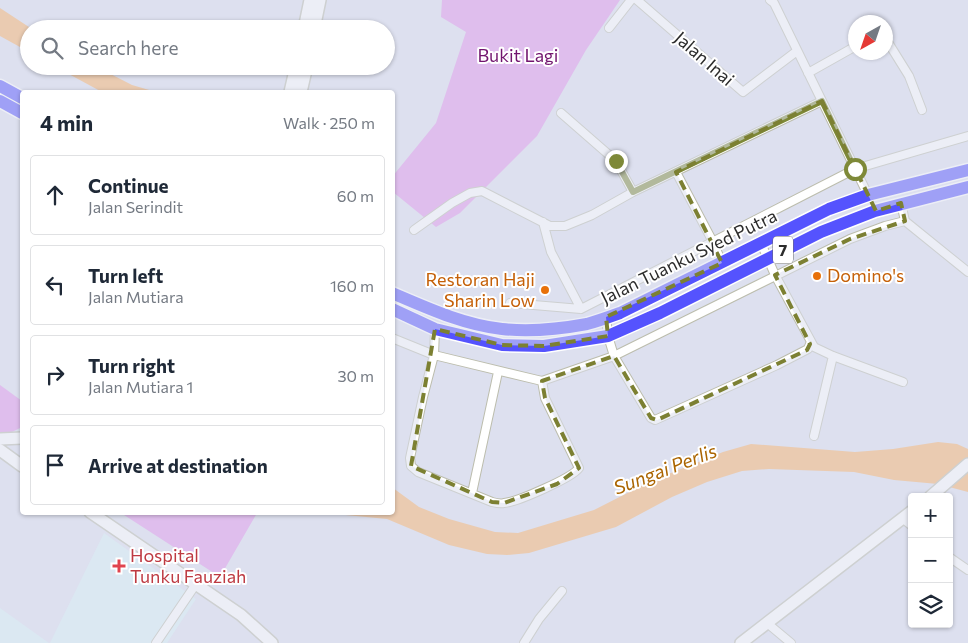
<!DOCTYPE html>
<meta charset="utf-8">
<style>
body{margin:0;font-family:Commissioner,sans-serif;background:#f6f6f7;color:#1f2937}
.controls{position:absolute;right:15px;bottom:15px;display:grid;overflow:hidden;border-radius:5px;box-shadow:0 1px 4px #0004}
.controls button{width:45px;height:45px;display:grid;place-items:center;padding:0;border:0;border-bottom:1px solid #e0e1e3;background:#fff;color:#1f2937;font:25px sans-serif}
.compass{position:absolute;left:848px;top:15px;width:45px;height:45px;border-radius:50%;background:#fff;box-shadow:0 1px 4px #0004;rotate:220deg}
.stop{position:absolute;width:15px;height:15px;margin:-11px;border:4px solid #7e8938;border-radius:50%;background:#fff}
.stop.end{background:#7e8938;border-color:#fff;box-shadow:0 1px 5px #0008}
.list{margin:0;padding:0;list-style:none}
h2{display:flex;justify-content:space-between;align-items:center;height:65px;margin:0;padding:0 20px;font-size:21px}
h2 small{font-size:16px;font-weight:400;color:#747a83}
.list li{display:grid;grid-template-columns:32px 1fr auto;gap:15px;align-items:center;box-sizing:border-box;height:80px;margin:0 10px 10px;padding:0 10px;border:1px solid #e0e1e3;border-radius:5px}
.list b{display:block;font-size:19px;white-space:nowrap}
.list p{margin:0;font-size:16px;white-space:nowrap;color:#747a83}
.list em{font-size:16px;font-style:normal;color:#747a83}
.icon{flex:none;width:28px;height:28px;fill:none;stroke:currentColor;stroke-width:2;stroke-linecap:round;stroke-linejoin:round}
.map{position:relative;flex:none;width:968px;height:643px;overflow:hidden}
.search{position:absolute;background:#fff;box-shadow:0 1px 4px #0004;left:20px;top:20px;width:375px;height:55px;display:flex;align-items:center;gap:12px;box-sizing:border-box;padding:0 18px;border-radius:28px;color:#747a83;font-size:19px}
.panel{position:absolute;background:#fff;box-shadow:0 1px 4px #0004;left:20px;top:90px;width:375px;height:425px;border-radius:5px}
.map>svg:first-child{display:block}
</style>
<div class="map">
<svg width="968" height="643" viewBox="0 0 968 643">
<rect width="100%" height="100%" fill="#dde0ef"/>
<path fill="#daf1f6" d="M104,533l92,66 -29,44h-117z
M0,608l49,35h-49z"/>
<path fill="#e295ea" d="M442,0h178l-34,50 -49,86 -77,77 -24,14 -43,-35 -1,-15 44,-54 30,-91 -25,-15z
M0,385l22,16v26l-14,7 -8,1z
M121,513h136l-37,64z"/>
<path fill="#fab267" d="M0,8l32,21h-3v23l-29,-16z
M54,66h41l37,19 24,7h-54z
M938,442l19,2 11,5v43l-30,-8 -44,-4 -40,-8 -85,-3 -27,2 -35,11 -35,15 -56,30 -87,26 -22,2 -20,-1 -38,-9 -62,-26 -52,-5 57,-2 1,-24 26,19 30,12 46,13 23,1 76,-23 57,-29 72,-29 28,-8 104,8 38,-3z"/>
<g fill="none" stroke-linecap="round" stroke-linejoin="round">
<defs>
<path id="street" d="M637,0l106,92 54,-41
M770,0l4,3 94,192
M609,28l22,-28
M886,39l23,37 13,34
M808,73l48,-27
M561,113l55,48 17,31
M676,172l37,70 9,21
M901,203l4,18 63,51
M543,222l8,30 30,57
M414,230l38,-27 18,-10 12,-2 68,35h15l27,-11 41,-23 189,-91
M761,243l14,32 39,72 19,9 70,26
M510,303l71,6 274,-140 113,-33
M606,317l2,19 6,20 37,62 4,2 122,-55 31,-16 2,-5
M435,329l-1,26 -11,42 -13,61 1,8 7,6 74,30c4,1 9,2 12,1 13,-1 68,-25 75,-35l-34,-70 -3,-17
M392,338l42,17 108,26 72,-25 236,-117 35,-13 20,-5
M814,436l19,-80
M472,493l26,-121
M902,518l10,8
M949,557l19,13
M767,623l24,20
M156,643l40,-59
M524,643l15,-24 23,-28"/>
<path id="secondary" d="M304,29l6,-29
M314,29l6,-29
M290,92l6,-26
M301,92l6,-26
M0,439l22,-1
M0,450l22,16
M930,497l38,-33
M90,512l151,103 31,28
M741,643l171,-132"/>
<path id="primary" d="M0,86l22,12
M0,101l22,12
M392,293c35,15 72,32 110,36 27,3 58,0 85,-5 11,-3 22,-7 33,-11l209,-104 39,-14 100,-25
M392,309l43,20 67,16 42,1 64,-10 52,-23 161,-81 54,-21 93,-24"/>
</defs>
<use href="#street" stroke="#bcbdad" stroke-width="10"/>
<use href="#secondary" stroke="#bcbdad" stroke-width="14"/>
<use href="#primary" stroke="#fff" stroke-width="15"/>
<use href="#street" stroke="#fff" stroke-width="8"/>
<use href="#secondary" stroke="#fff" stroke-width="11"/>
<use href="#primary" stroke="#5553fe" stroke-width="12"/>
</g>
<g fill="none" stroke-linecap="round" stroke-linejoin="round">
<path stroke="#7e8938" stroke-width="6" d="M616,161l17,31 189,-91 33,68"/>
</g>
<path d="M0 0H968V643H0ZM822,101l54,110 25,-8 4,18 -55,18 -75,36 35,69 -3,6 -150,70 -6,-2 -37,-62 -72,25 3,17 34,70 -22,16 -53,19 -12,-1 -81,-36 24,-137 67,16 42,1 64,-10 -2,-19 116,-54 -46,-91z" fill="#dde0ef" fill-opacity=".55" fill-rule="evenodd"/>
<path fill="none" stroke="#7c8032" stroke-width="4" stroke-dasharray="10 6" stroke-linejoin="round" d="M822,101l54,110 25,-8 4,18 -55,18 -75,36 35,69 -3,6 -150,70 -6,-2 -37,-62 -72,25 3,17 34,70 -22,16 -53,19 -12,-1 -81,-36 24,-137 67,16 42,1 64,-10 -2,-19 116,-54 -46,-91z"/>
<g fill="#e8710a" stroke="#fff" stroke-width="2">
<circle cx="817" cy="276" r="5"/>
<circle cx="545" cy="290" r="5"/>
</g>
<path fill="#e0444e" stroke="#fff" stroke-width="2" d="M116.5 558.5h5v5h5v5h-5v5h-5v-5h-5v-5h5z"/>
<g text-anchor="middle" stroke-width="4" stroke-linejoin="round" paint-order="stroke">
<rect fill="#fff" stroke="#6b6b6b" stroke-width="1" x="773" y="236.5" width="20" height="27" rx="4"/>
<g font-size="16" font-weight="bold" fill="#2c2c2c">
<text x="783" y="256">7</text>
</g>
<g font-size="18" fill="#71146e" stroke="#fff">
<text x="518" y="62">Bukit Lagi</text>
</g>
<g font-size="18" fill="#2c2c2c" stroke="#fff">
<text transform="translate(704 59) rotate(41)" y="6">Jalan Inai</text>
<text transform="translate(689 257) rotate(-26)" y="6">Jalan Tuanku Syed Putra</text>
</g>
<g font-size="18" fill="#c56008" stroke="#fff" text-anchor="start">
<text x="827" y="282">Domino's</text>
<text x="535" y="286" text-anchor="end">Restoran Haji<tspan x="535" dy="21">Sharin Low</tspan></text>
</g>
<g font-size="18" fill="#be3a42" stroke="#fff" text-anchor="start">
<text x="130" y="562">Hospital<tspan x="130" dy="21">Tunku Fauziah</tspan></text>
</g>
<g font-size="19" font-style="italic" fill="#ab6501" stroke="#fff">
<text transform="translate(665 469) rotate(-21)" y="7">Sungai Perlis</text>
</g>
</g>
</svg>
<div class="controls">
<button>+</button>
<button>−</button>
<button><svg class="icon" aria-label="layers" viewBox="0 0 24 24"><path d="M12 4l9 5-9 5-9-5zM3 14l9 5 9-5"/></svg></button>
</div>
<svg class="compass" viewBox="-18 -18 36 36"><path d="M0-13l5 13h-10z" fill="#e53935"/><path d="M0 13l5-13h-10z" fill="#747a83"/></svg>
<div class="stop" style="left:855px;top:169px"></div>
<div class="stop end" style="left:616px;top:161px"></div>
<div class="search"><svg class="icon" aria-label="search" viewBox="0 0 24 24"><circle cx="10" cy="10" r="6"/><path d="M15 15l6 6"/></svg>Search here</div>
<section class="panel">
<h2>4 min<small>Walk · 250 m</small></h2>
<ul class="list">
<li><svg class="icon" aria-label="ahead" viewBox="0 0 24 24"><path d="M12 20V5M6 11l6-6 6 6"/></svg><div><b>Continue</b><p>Jalan Serindit</p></div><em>60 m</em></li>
<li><svg class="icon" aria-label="left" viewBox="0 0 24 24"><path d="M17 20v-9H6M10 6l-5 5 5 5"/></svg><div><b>Turn left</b><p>Jalan Mutiara</p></div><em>160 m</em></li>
<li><svg class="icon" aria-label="right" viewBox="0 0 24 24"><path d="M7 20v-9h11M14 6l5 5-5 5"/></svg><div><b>Turn right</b><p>Jalan Mutiara 1</p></div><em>30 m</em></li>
<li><svg class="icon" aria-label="arrive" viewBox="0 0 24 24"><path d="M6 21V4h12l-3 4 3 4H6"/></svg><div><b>Arrive at destination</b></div></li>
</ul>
</section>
</div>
